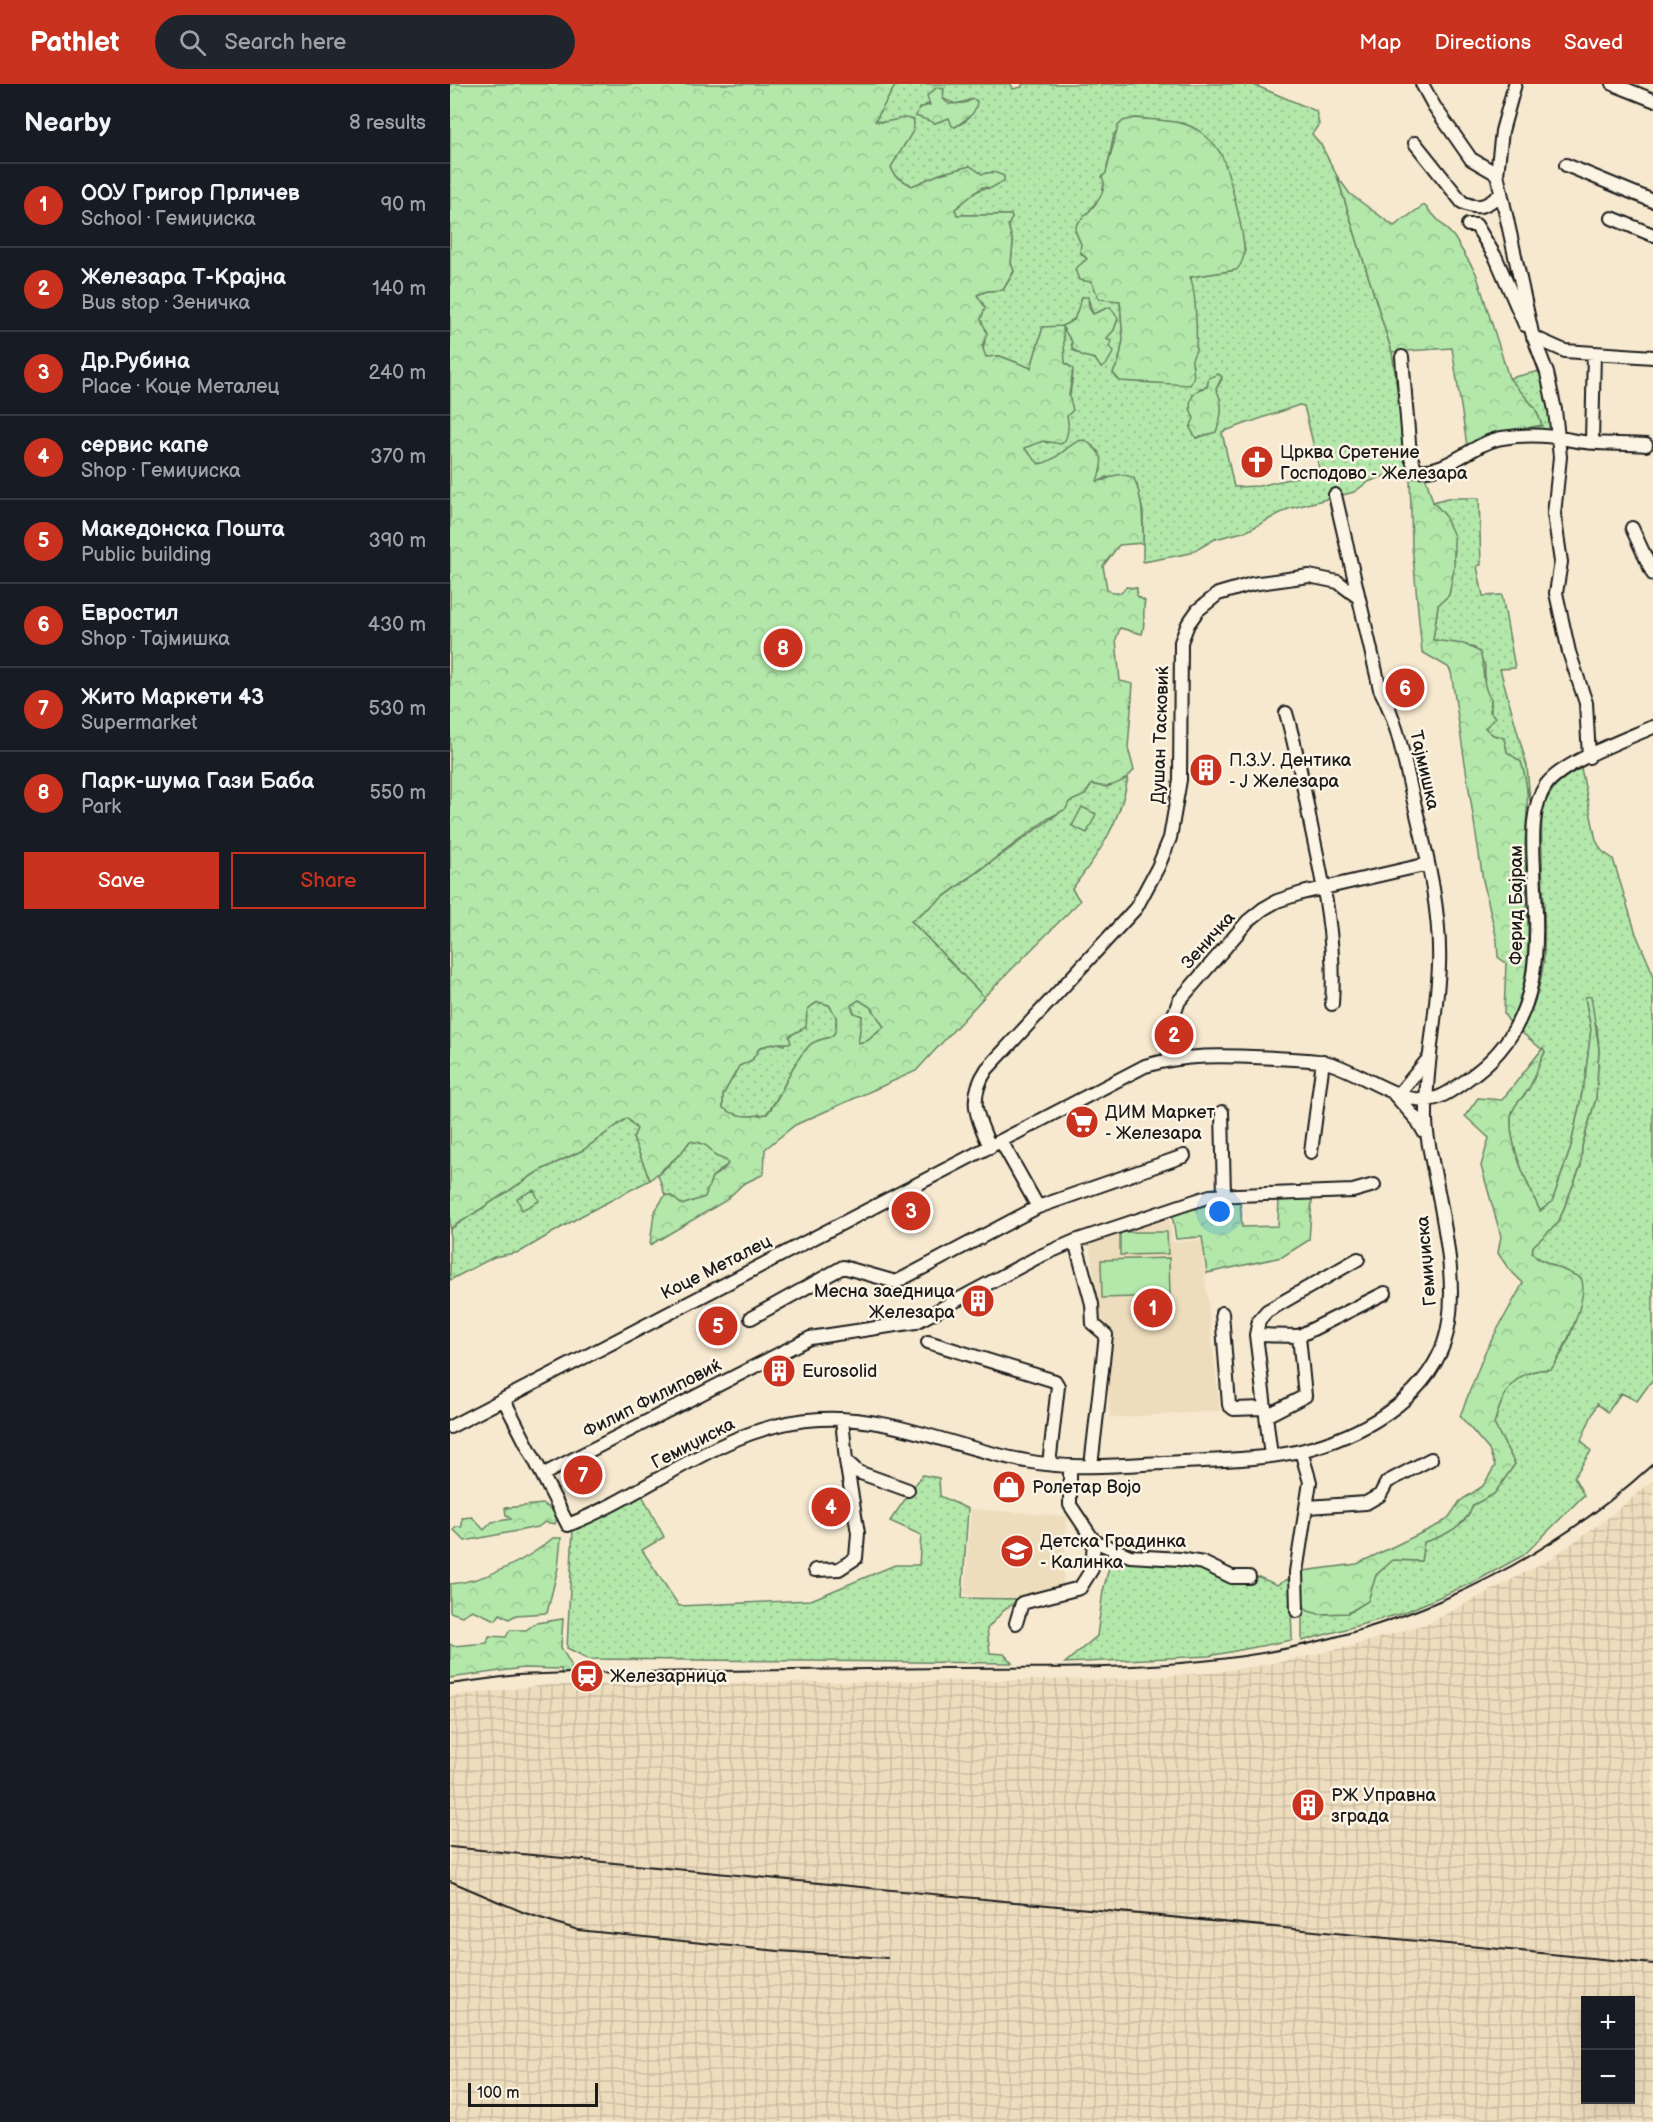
<!DOCTYPE html>
<meta charset="utf-8">
<style>
body{margin:0;font-family:"Balsamiq Sans",sans-serif;background:#20242c;color:#f1f3f6}
.controls{position:absolute;right:18px;bottom:18px;display:grid;overflow:hidden;border-radius:0px;box-shadow:0 6px 24px #0002}
.controls button{width:54px;height:54px;display:grid;place-items:center;padding:0;border:0;border-bottom:2px solid #363941;background:#171b24;color:#f1f3f6;font:30px sans-serif}
.scale{position:absolute;left:18px;bottom:15px;width:130px;box-sizing:border-box;padding-left:6px;border:3px solid #1c1c1c;border-top:0;font-size:16px;line-height:21px;white-space:nowrap;color:#1c1c1c;-webkit-text-stroke:4px #fcf5e5;paint-order:stroke}
.you{position:absolute;left:770px;top:1128px;width:21px;height:21px;margin:-15px;border:4px solid #fff;border-radius:50%;background:#1a73e8;box-shadow:0 0 0 9px #1a73e833}
.badge{display:grid;place-items:center;width:39px;height:39px;border-radius:50%;background:#c8321e;color:#fff;font-size:20px;font-weight:700}
.pin{position:absolute;translate:-50% -50%;border:3px solid #fff;box-shadow:0 2px 6px #0006}
.list{margin:0;padding:0;list-style:none}
h2{display:flex;justify-content:space-between;align-items:center;height:78px;margin:0;padding:0 24px;font-size:26px}
h2 small{font-size:20px;font-weight:400;color:#9ea1a6}
.list li{display:grid;grid-template-columns:39px 1fr auto;gap:18px;align-items:center;box-sizing:border-box;height:84px;padding:0 24px;border-top:2px solid #363941}
.list b{display:block;font-size:22px;white-space:nowrap}
.list p{margin:0;font-size:20px;white-space:nowrap;color:#9ea1a6}
.list em{font-size:20px;font-style:normal;color:#9ea1a6}
.actions{display:flex;gap:12px;padding:18px 24px}
.actions a{flex:1;padding:14px 0;border:2px solid #c8321e;border-radius:0px;text-align:center;font-size:21px;color:#c8321e}
.actions .main{background:#c8321e;color:#fff}
.icon{flex:none;width:33px;height:33px;fill:none;stroke:currentColor;stroke-width:2;stroke-linecap:round;stroke-linejoin:round}
.map{position:relative;flex:none;width:1203px;height:2038px;overflow:hidden}
header{display:flex;align-items:center;gap:36px;box-sizing:border-box;height:84px;padding:0 30px;background:#c8321e;color:#fff}
header strong{font-size:28px}
nav{display:flex;gap:33px;margin-inline-start:auto;font-size:21px}
.search{width:420px;height:54px;background:#20242c;display:flex;align-items:center;gap:15px;box-sizing:border-box;padding:0 21px;border-radius:33px;color:#9ea1a6;font-size:22px}
main{display:flex}
aside{flex:1;background:#171b24}
.map>svg:first-child{display:block}
</style>
<header>
<strong>Pathlet</strong>
<div class="search"><svg class="icon" aria-label="search" viewBox="0 0 24 24"><circle cx="10" cy="10" r="6"/><path d="M15 15l6 6"/></svg>Search here</div>
<nav><a>Map</a><a>Directions</a><a>Saved</a></nav>
</header>
<main>
<aside>
<h2>Nearby<small>8 results</small></h2>
<ul class="list">
<li><span class="badge">1</span><div><b>ООУ Григор Прличев</b><p>School · Гемиџиска</p></div><em>90 m</em></li>
<li><span class="badge">2</span><div><b>Железара Т-Крајна</b><p>Bus stop · Зеничка</p></div><em>140 m</em></li>
<li><span class="badge">3</span><div><b>Др.Рубина</b><p>Place · Коце Металец</p></div><em>240 m</em></li>
<li><span class="badge">4</span><div><b>сервис капе</b><p>Shop · Гемиџиска</p></div><em>370 m</em></li>
<li><span class="badge">5</span><div><b>Македонска Пошта</b><p>Public building</p></div><em>390 m</em></li>
<li><span class="badge">6</span><div><b>Евростил</b><p>Shop · Тајмишка</p></div><em>430 m</em></li>
<li><span class="badge">7</span><div><b>Жито Маркети 43</b><p>Supermarket</p></div><em>530 m</em></li>
<li><span class="badge">8</span><div><b>Парк-шума Гази Баба</b><p>Park</p></div><em>550 m</em></li>
</ul>
<div class="actions"><a class="main">Save</a><a>Share</a></div>
</aside>
<div class="map">
<svg width="1203" height="2038" viewBox="0 0 1203 2038">
<defs>
<pattern id="industrial-grid" width="8" height="8" patternUnits="userSpaceOnUse" patternTransform="scale(1.5)"><rect width="8" height="8" fill="#eeddbd"/><path d="M0 4h8M4 0v8" fill="none" stroke="#ccbda2"/></pattern>
<pattern id="grass-dots" width="8" height="8" patternUnits="userSpaceOnUse" patternTransform="scale(1.5)"><rect width="8" height="8" fill="#b3e8aa"/><path d="M2 2h.1M6 6h.1" fill="none" stroke="#99c692" stroke-width="1.8" stroke-linecap="round"/></pattern>
<pattern id="forest-crowns" width="20" height="18" patternUnits="userSpaceOnUse" patternTransform="scale(1.5)"><rect width="20" height="18" fill="#b3e8aa"/><path d="M2 6a3 3 0 1 1 6 0M12 15a3 3 0 1 1 6 0" fill="none" stroke="#99c692"/></pattern>
</defs>
<rect width="100%" height="100%" fill="#f6e9cf"/>
<filter id="ink" filterUnits="userSpaceOnUse"><feTurbulence type="fractalNoise" baseFrequency=".0167" numOctaves="2"/><feDisplacementMap in="SourceGraphic" scale="12" xChannelSelector="R" yChannelSelector="G"/><feConvolveMatrix kernelMatrix="1 2 1 2 8 2 1 2 1" color-interpolation-filters="sRGB"/></filter>
<g filter="url(#ink)">
<path fill="#eeddbd" d="M719,1131l4,27 28,-2 19,171 -110,7 -3,-45 3,-44 -10,-11 -12,-80z
M521,1425l96,7 -4,70 -44,13 -54,-4z"/>
<path fill="url(#industrial-grid)" fill-rule="evenodd" d="M1203,1397v641h-1203v-426l97,-11 575,-6 89,-6 70,-11 71,-16 77,-23 120,-63 56,-40zM1136,1916h44v100h-44z"/>
<path fill="url(#grass-dots)" stroke="#688263" stroke-width="1.5" fill-rule="evenodd" d="M446,0h115l2,5 9,-2v-3h230l64,27 3,13 -7,10 9,11 16,31 55,176 17,123 15,-2 1,3 -17,3 -8,-5 -13,1 -19,7 -14,10 -66,17 -41,22 -32,8 -24,14 -48,9v-50l-6,-27 -31,-8 -5,4h-5l5,-11 -2,-18 -9,-8 -11,-4c-12,10 -26,26 -43,23l-12,-12 3,-5 16,-5 5,2 19,-27 6,-43 -2,-6 -6,-4 -3,-15 -10,-21h-9l-12,41 -31,-12 -14,1 -4,-6 3,-9 -4,-23 4,-12 -8,-12 10,-4 16,-1 11,-18 -3,-9 2,-20 -5,-18 4,-7 -1,-3h-54l-2,-6c12,-9 21,-22 36,-21l3,-16 -12,2 -12,-8 -30,8 -28,12 -17,-10 -4,-9 23,-43 -39,-3zM493,15l13,5 17,-5 -7,22 -11,6 -6,-9 -14,5 -11,-6 1,-12zM685,34l47,5 10,4 11,7 17,19 7,19 18,79 -9,19 -45,7 5,69 -5,15 2,5 -28,17 -46,-2 -6,-8 6,-12 4,-21 -3,-39 -26,-11 -2,-9 -9,-16 4,-6 -6,-5v-10l-6,-14 27,-36 12,-60zM632,213l7,4 4,13 17,-7 8,11 -4,12 -8,6 3,11 -10,16c-6,-7 -18,-8 -26,-13l-1,-8 -9,-16 14,-9zM768,290l4,5 -6,10 5,17 -5,26 -20,6 -2,-20 -4,-10 10,-20 7,-1 2,-9zM849,321l5,1 16,66 -61,14 -25,1 -12,-55z
M1095,286l14,66 -51,1 14,-8 20,-3 -7,-18 -26,-30z
M997,414h32l2,67 -4,1 6,30 19,-1 13,73 -15,1 27,97 3,35 -9,-39 -14,-10 -3,-14 -11,-3 -8,-7 6,-8v-21l-7,-8 1,-25 -10,-18 -42,-8 5,-35 11,-10 6,-45 -22,-48z
M1131,684l15,72 6,11 11,8 23,75 17,40v405l-16,22 -16,-8 -13,19 -11,-8 -16,36 10,11 -17,26 10,18 -60,60 -48,26 -73,32 -101,28v-37l17,10 30,-1 18,-12 9,-26 16,-15 29,1 3,-19c20,-5 42,-17 49,-37l21,-11 21,-30 -21,-40c9,-32 20,-55 57,-55 19,-23 31,-62 30,-91l-44,-20 -5,-5 1,-7 25,-23 23,-58 1,-19 14,-48 3,-49 -2,-22 -12,-30 6,32 -6,50 -15,71 -18,52 -12,9c-12,-27 -31,-63 -29,-94 1,-11 11,-18 17,-27 8,-13 10,-25 17,-38l-25,-21c36,-53 22,-119 22,-179 0,-15 -2,-31 2,-45 6,-19 20,-31 37,-39z
M678,694c-9,47 -28,74 -56,111l8,12 -96,96 -73,-76 145,-106 13,-13 16,-7 7,-11 15,3z
M409,915l13,9 12,19 -17,14 -10,2 5,-27 -8,-3 -3,-8z
M368,918l11,3 7,11c3,31 -14,17 -27,30 -21,21 -25,48 -43,68 -17,3 -28,4 -43,-6v-13l16,-29 13,-6 8,-13 18,-4 6,2 5,-9 11,-6 5,-17 4,-6z
M177,1034l10,11 -4,9 17,42 -69,36 -61,36 -26,5 -44,23v-51l89,-58 44,-21z
M240,1057c13,2 19,4 25,15l11,4 2,4 -16,13 -7,20 -23,8 -11,-9 -6,-1 -7,-20 23,-22z
M472,1391l17,3 1,18 28,13 -6,89 57,1 -15,11 -17,19 3,24 14,1 8,9 -423,-4 -22,-11 6,-119 69,-34 22,42 -22,13 37,56 132,-6 84,-35h24l2,-30 -31,-14z
M661,1476l86,5 29,14 33,-2 18,8 13,-7 2,62 -83,16 -144,7 32,-27 6,-45z"/>
<path fill="url(#forest-crowns)" stroke="#688263" stroke-width="1.5" fill-rule="evenodd" d="M0,0h446l-21,37c13,5 25,-7 39,-1l-1,11 -22,36 4,9 17,10 28,-12 30,-8 12,8 12,-2 10,4v5l-13,7 -9,-1 -27,22 2,6h54l1,3 -4,7 5,18 -2,20 3,8 -11,19 -16,1 -10,4 8,12 -4,12 6,14 -5,13 4,11 14,-1 31,12 12,-41 19,-1 12,-6 8,-23h6l1,11 4,6 17,-7 8,11 -4,12 -8,9 5,2 -2,6 5,4 -8,14 -5,3 -6,-9 -12,-3 -11,-7v-7l-9,-14 2,35 8,6 -4,26 4,15 -6,6c2,8 2,24 -6,28l-18,-3 -19,7 15,16c20,-3 31,-24 46,-24 19,15 20,18 12,41 16,0 14,-12 37,-3 9,21 9,42 9,65l-24,2 -16,21 4,23 5,4h9l5,-6 11,1v8l8,5c-3,12 1,21 -3,33l-22,-6 -4,11 4,42 13,3 -5,64 6,22c-10,13 -26,20 -42,14l-7,11 -16,7 -3,7 -17,9 -138,103 73,76 -68,74 -121,54 -30,24 -1,25 -21,10 -18,17 -75,44 4,-32 11,-18 6,1 11,9 23,-8 7,-20 10,-6 6,-7 -2,-4 -11,-4c-6,-11 -12,-13 -25,-15l-9,12 -31,27 -17,-42 4,-9 -10,-11 -44,32 -44,21 -89,58zM409,916l13,8 12,19 -17,14 -9,2 4,-27 -8,-3 -3,-8zM368,918l11,3 7,11c3,31 -14,17 -27,30 -21,21 -25,48 -42,68 -17,3 -29,4 -44,-6v-13l16,-29 13,-6 8,-13 18,-4h13l-2,-7 17,-9c2,-15 -4,-16 12,-25z
M487,3l7,2 -1,10 6,5 16,-1 8,-4 4,2c-1,15 -12,18 -22,26l-3,-1 -3,-8 -14,5 -19,-7 3,-8 11,-3 -3,-9z
M685,34c22,3 49,1 67,15 8,6 14,13 19,21 7,14 25,85 23,100 -1,6 -3,12 -8,16l-46,7c6,12 7,58 6,72 -1,6 -5,9 -4,13 1,10 4,14 -2,23l-70,-4 -7,-8 6,-12 4,-21 -3,-39 -21,-2 -7,-17 -13,-2 -4,-11 12,-10 -7,-8 1,-7 -6,-14 2,-6c10,-11 34,-31 25,-47l4,-4 12,-47 5,-5z
M887,92l13,18 44,32 30,-21 30,32 22,36 33,105 26,30 7,17 -20,4 -54,23 -16,-104 -60,4z
M768,290l4,3 -6,12c8,15 6,27 0,43l-20,6 -6,-10 4,-10c-8,-15 -3,-28 13,-31l2,-9z
M975,392l8,26 11,12 10,22v33l-5,26 -11,10 -5,35 31,4 16,8c6,17 0,33 11,47l-1,13 6,5 -11,11 8,7 11,3 3,14 14,10c12,35 3,59 4,95 1,57 12,113 -15,166l-6,-9 2,-51 -8,-6 -1,-17 -14,-60 -32,-208 -3,-5 -26,-15 -10,-106 -2,-67z
M1141,912l8,53 -3,49 -14,48 -1,19 -23,58 -25,23 -1,7 5,5 44,20c9,17 -18,77 -30,91 -37,0 -48,23 -57,55l21,40 -21,30 -21,11c-7,21 -28,31 -49,37l-3,19 -28,-1 -17,15 -8,26 -20,12 -29,1 -11,-3 -6,-7 1,-33 54,-7 83,-40 9,-7 11,-16 23,-15 12,-20 -6,-16 -29,-34 25,-64 38,-69 -15,-15 -10,-15 3,-17 -20,-70 8,-28 -24,-22 13,-18 24,2 41,-52 2,4c-7,12 -9,25 -17,38 -6,9 -16,16 -17,27 -2,31 17,67 29,94l12,-9 18,-52 15,-71 6,-50 -6,-32z
M84,1106l5,11 -17,9 -5,-12z
M829,1114h33l-3,42 -27,17 -75,16 -5,-36 -26,2 -4,-25 56,-14h12l2,27 36,-1z
M93,1420l11,7 3,7 -2,6 -10,-2 -7,5 -73,14 -11,-11 2,-3h6v-9l10,-1 12,13 8,-8 19,-3 -5,-4 -1,-7z
M103,1454h8l-3,30 -11,45 -31,2 -7,4 -9,-5 -4,6 -24,-10 -10,6 -12,-4v-28c35,-3 77,-24 103,-46z
M113,1535l-2,28 10,18v8l-9,1 -1,-5 -38,-1 -73,10v-34l3,2 34,-3 2,-7 17,1 4,-7h16l10,-7z"/>
<path fill="#b3e8aa" stroke="#688263" stroke-width="1.5" d="M632,723l14,7 -9,19 -15,-7z
M670,1148h47l1,22 -48,1z
M719,1174l1,38 -68,2 -1,-38z"/>
<g fill="none" stroke-linecap="round" stroke-linejoin="round">
<defs>
<path id="minor" d="M972,0l12,22 37,53 26,15
M1065,0l-13,47 -5,43 35,159 15,40 8,37 5,47 -6,57 7,48 -5,31 13,59 17,51 3,54
M1163,0l40,16
M965,59l47,59c16,9 26,3 39,-8
M1116,81l87,36
M1162,134l41,17
M1018,141h8l20,33 29,67
M1083,253l32,14 88,6
M952,273l8,98 6,15c32,4 56,-27 86,-32 24,-4 47,-3 69,2 23,5 51,3 75,5
M1142,357l2,-88
M1182,444l21,46
M836,629c11,37 18,75 25,113 13,60 25,116 21,178
M719,975l-1,-28 11,-30 69,-80 15,-12 14,-8 25,-8 126,-29
M944,1010l23,26 7,12
M948,1011l30,-36
M772,1028l2,82
M551,1057l37,66
M540,1063c-13,-30 -23,-48 -3,-78l149,-161 22,-41 12,-29 10,-58 1,-138 7,-18 10,-14 20,-16 34,-10 57,-8 29,6 20,15
M861,1068l12,-91
M625,1157l17,63 1,20 13,11 -15,131
M772,1229l7,92 5,4 29,-1
M301,1234l92,-51 53,15 142,-75 146,-51
M806,1251l43,1 86,-43
M478,1258l127,39 3,5 -9,78
M54,1316l64,125c84,-33 158,-102 252,-106 71,-4 137,30 206,42 45,9 92,4 137,2 45,-3 93,-2 137,-12 58,-14 123,-49 144,-108 17,-50 -1,-125 -11,-177 -3,-16 -7,-31 -7,-47 -1,-52 11,-102 13,-154 2,-56 -13,-113 -26,-167 -9,-38 -15,-75 -33,-109l-45,-194
M816,1332l39,-20 -6,-60
M392,1335l4,42 12,11 50,18
M0,1343l695,-361c43,-13 85,-10 130,-8 16,1 34,1 50,4 34,7 81,49 114,35 13,-5 26,-16 38,-25 67,-52 61,-127 57,-203 -1,-26 -4,-61 12,-84 17,-23 80,-46 107,-58
M821,1372l-15,-121 3,-15 8,-9 91,-52
M94,1390l266,-136 106,-16 122,-65 37,-16 135,-45 143,-5 21,-6
M858,1423l58,-4 14,-8 7,-13 44,-23
M644,1457l36,15 50,3 23,4 29,14h17
M365,1486l24,-1 17,-11 2,-25 -12,-72
M847,1527l-1,-39 14,-90 -9,-31
M566,1539l6,-20 58,-15 12,-19 2,-28 -24,-36v-39"/>
</defs>
<use href="#minor" stroke="#1c1c1c" stroke-width="16"/>
<use href="#minor" stroke="#fcf5e5" stroke-width="12"/>
<path stroke="#1c1c1c" stroke-width="2" d="M0,1600l67,-9 54,-2c125,-1 250,-3 375,-5 85,-1 171,2 256,-7 167,-16 327,-83 451,-197
M0,1763l1203,117
M0,1797l75,32 53,17 200,21 109,7"/>
</g>
</g>
<defs>
<symbol id="church-disc" viewBox="-11 -11 22 22"><circle r="9.5" fill="#c8321e" stroke="#fcf5e5"/><path d="M-1.2-6h2.4v3.5h3.3v2.4h-3.3V6h-2.4V-.1h-3.3v-2.4h3.3Z" fill="#fff"/></symbol>
<symbol id="building-disc" viewBox="-11 -11 22 22"><circle r="9.5" fill="#c8321e" stroke="#fcf5e5"/><path d="M-4-6H4V6H1V3H-1V6H-4ZM-2.5-4.3h1.7v1.8h-1.7ZM.8-4.3h1.7v1.8H.8ZM-2.5-1h1.7V.8h-1.7ZM.8-1h1.7V.8H.8Z" fill="#fff"/></symbol>
<symbol id="supermarket-disc" viewBox="-11 -11 22 22"><circle r="9.5" fill="#c8321e" stroke="#fcf5e5"/><path d="M-6-5.5h2.5l.6 2H6L4.5 2H-2.5L-4.4-4H-6ZM-1.5 3.2a1.3 1.3 0 1 0 .1 0ZM3 3.2a1.3 1.3 0 1 0 .1 0Z" fill="#fff"/></symbol>
<symbol id="shop-disc" viewBox="-11 -11 22 22"><circle r="9.5" fill="#c8321e" stroke="#fcf5e5"/><path d="M-5-2.5h2.3a2.7 3.5 0 0 1 5.4 0H5L5.5 6h-11ZM-1.5-2.5h3a1.5 2.3 0 0 0-3 0Z" fill="#fff"/></symbol>
<symbol id="school-disc" viewBox="-11 -11 22 22"><circle r="9.5" fill="#c8321e" stroke="#fcf5e5"/><path d="M0-5L7-2L0 1L-7-2ZM-4 1L0 2.5L4 1V4Q0 6-4 4Z" fill="#fff"/></symbol>
<symbol id="station-disc" viewBox="-11 -11 22 22"><circle r="9.5" fill="#c8321e" stroke="#fcf5e5"/><path d="M-3-6H3Q5-6 5-4V2Q5 4 3 4L4.5 6H3L1.5 4h-3L-3 6H-4.5L-3 4Q-5 4-5 2V-4Q-5-6-3-6ZM-3.5-4v3h7v-3ZM-3.5 1v1.5H-2V1ZM2 1v1.5H3.5V1Z" fill="#fff"/></symbol>
</defs>
<g fill-rule="evenodd">
<use href="#church-disc" x="788" y="359" width="38" height="38"/>
<use href="#building-disc" x="737" y="667" width="38" height="38"/>
<use href="#supermarket-disc" x="613" y="1019" width="38" height="38"/>
<use href="#building-disc" x="509" y="1198" width="38" height="38"/>
<use href="#building-disc" x="310" y="1268" width="38" height="38"/>
<use href="#shop-disc" x="540" y="1384" width="38" height="38"/>
<use href="#school-disc" x="548" y="1448" width="38" height="38"/>
<use href="#station-disc" x="118" y="1573" width="38" height="38"/>
<use href="#building-disc" x="839" y="1702" width="38" height="38"/>
</g>
<g text-anchor="middle" stroke-width="5" stroke-linejoin="round" paint-order="stroke">
<g font-size="18" fill="#1c1c1c" stroke="#fcf5e5" text-anchor="start">
<text x="830" y="374">Црква Сретение<tspan x="830" dy="21">Господово - Железара</tspan></text>
<text x="779" y="682">П.З.У. Дентика<tspan x="779" dy="21">- Ј Железара</tspan></text>
<text x="655" y="1034">ДИМ Маркет<tspan x="655" dy="21">- Железара</tspan></text>
<text x="505" y="1213" text-anchor="end">Месна заедница<tspan x="505" dy="21">Железара</tspan></text>
<text x="352" y="1293">Eurosolid</text>
<text x="582" y="1409">Ролетар Војо</text>
<text x="590" y="1463">Детска Градинка<tspan x="590" dy="21">- Калинка</tspan></text>
<text x="160" y="1598">Железарница</text>
<text x="881" y="1717">РЖ Управна<tspan x="881" dy="21">зграда</tspan></text>
</g>
<g font-size="18" fill="#1c1c1c" stroke="#fcf5e5">
<text transform="translate(710 651) rotate(-88)" y="6">Душан Тасковиќ</text>
<text transform="translate(975 686) rotate(77)" y="6">Тајмишка</text>
<text transform="translate(1066 821) rotate(-90)" y="6">Ферид Бајрам</text>
<text transform="translate(758 856) rotate(-48)" y="6">Зеничка</text>
<text transform="translate(976 1177) rotate(-95)" y="6">Гемиџиска</text>
<text transform="translate(266 1183) rotate(-27)" y="6">Коце Металец</text>
<text transform="translate(202 1314) rotate(-27)" y="6">Филип Филиповиќ</text>
<text transform="translate(243 1359) rotate(-27)" y="6">Гемиџиска</text>
</g>
</g>
</svg>
<div class="controls">
<button>+</button>
<button>−</button>
</div>
<div class="scale">100 m</div>
<div class="you"></div>
<div class="pin badge" style="left:703px;top:1224px">1</div>
<div class="pin badge" style="left:724px;top:951px">2</div>
<div class="pin badge" style="left:461px;top:1127px">3</div>
<div class="pin badge" style="left:381px;top:1423px">4</div>
<div class="pin badge" style="left:268px;top:1242px">5</div>
<div class="pin badge" style="left:955px;top:604px">6</div>
<div class="pin badge" style="left:133px;top:1391px">7</div>
<div class="pin badge" style="left:333px;top:564px">8</div>
</div>
</main>
